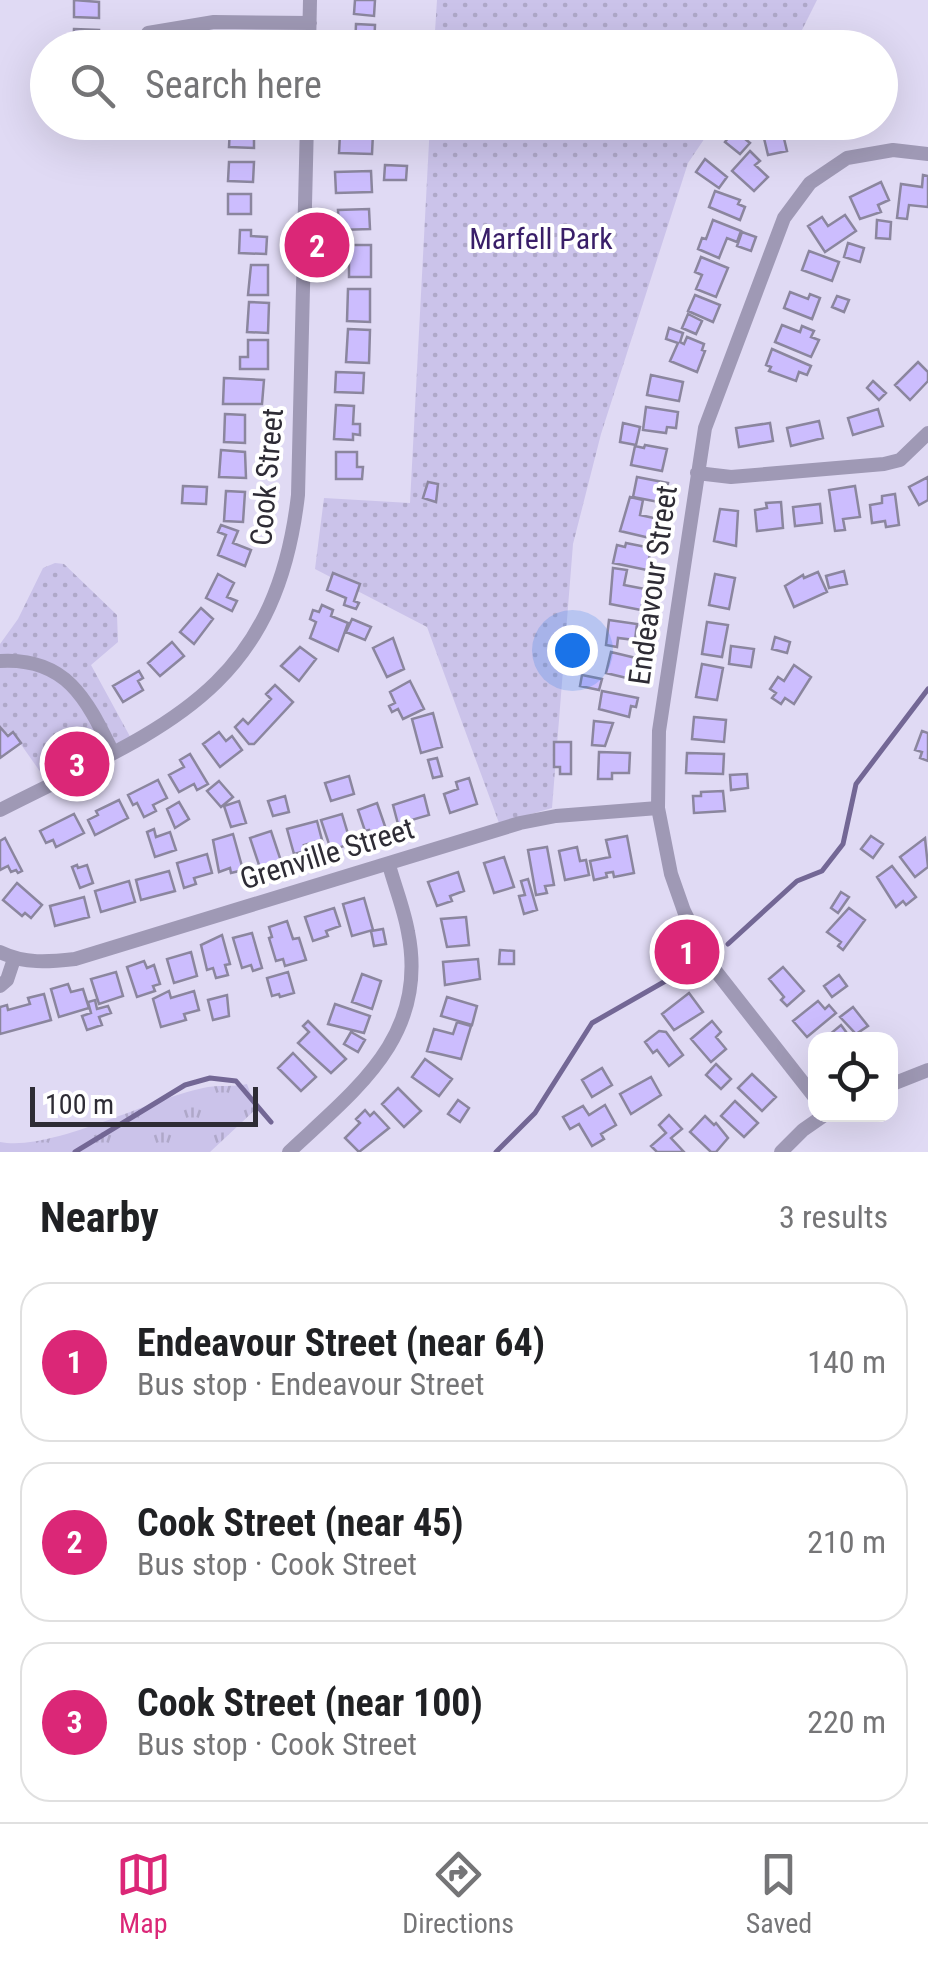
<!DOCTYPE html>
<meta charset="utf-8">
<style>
body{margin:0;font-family:"Roboto Condensed",sans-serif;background:#f2f2f2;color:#202124}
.controls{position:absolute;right:30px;bottom:30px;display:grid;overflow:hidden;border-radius:20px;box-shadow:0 10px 40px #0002}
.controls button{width:90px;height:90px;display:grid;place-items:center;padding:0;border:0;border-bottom:2px solid #e0e0e0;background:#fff;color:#202124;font:50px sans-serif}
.scale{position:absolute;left:30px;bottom:25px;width:228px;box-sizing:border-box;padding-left:10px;border:5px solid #2e2c35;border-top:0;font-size:28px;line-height:35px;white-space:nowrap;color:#2e2c35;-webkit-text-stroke:8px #fff;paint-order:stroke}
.you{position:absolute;left:572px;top:650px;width:35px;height:35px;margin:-25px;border:8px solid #fff;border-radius:50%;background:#1a73e8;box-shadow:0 0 0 15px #1a73e833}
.badge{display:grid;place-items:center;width:65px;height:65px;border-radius:50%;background:#db2777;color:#fff;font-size:32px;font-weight:700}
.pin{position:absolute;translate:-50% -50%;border:5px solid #fff;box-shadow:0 2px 10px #0006}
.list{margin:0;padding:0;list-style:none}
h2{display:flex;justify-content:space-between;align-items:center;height:130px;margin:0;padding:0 40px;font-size:42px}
h2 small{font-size:32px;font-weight:400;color:#757577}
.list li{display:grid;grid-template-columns:65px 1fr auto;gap:30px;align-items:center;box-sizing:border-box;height:160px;margin:0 20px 20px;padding:0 20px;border:2px solid #e0e0e0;border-radius:30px}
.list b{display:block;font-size:38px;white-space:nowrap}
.list p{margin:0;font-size:32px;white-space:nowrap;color:#757577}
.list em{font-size:32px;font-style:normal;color:#757577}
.icon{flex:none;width:55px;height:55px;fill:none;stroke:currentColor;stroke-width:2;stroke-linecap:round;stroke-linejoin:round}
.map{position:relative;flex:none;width:928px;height:1152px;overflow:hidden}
.search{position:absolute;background:#fff;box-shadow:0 10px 40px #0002;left:30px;right:30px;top:30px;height:110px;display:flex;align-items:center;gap:25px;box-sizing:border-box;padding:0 35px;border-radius:55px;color:#757577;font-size:38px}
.sheet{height:670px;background:#fff}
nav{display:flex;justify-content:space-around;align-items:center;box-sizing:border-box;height:140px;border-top:2px solid #e0e0e0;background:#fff;font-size:28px;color:#757577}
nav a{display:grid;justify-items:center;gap:5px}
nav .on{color:#db2777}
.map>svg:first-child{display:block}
</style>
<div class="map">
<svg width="928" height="1152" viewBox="0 0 928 1152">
<defs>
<pattern id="grass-tufts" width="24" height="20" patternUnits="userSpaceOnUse" patternTransform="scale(2.5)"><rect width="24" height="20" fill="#cbc3ea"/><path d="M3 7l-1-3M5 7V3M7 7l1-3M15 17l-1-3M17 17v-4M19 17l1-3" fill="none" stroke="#afa8c9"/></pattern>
<pattern id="park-dots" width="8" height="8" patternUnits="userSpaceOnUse" patternTransform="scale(2.5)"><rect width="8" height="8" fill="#cbc3ea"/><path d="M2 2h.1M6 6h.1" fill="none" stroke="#afa8c9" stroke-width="1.8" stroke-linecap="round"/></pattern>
</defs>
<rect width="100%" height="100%" fill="#e0daf4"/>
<path fill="url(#grass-tufts)" d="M247,1084l9,25 -46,43h-210v-10c53,10 152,-45 208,-55 13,-2 26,0 39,-3z"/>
<path fill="url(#park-dots)" d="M437,0h380l-16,32 -15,15h-352z
M430,123h285l-27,40 -87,271 -28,110 -21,264 -53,15 -72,-196 -112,-58 9,-71 86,5z
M55,563l9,1 53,51 1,27 -27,23 42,77 -82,45 -36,-51 -15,-6v-86l18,-25 25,-51z"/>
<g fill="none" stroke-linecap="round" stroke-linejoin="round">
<path stroke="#736795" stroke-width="5" d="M728,944l69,-63 25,-10 21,-27 13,-60 72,-95
M75,1152l110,-67 25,-7 26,3 35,41
M496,1152l39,-39 57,-90 98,-56"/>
</g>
<path fill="#ccbdfe" stroke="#8b869e" stroke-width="2.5" d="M74,0l25,2v16l-25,-1z
M355,0h20l-1,16 -20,-2z
M356,24l19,1 -1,23h-19z
M74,29l25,1 -1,16 -25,2z
M780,122l7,29 -19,4 -5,-21 -6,2 -3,-12z
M801,122h21l1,7 -21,3z
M230,127l24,1v20l-25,-1z
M734,130l16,13 -10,11 -15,-12z
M373,133l-1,21 -33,-1 1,-19z
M750,151l10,10 -5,4 13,12 -14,14 -22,-20z
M705,159l22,18 -8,11 -23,-16z
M229,162h25l-1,20 -25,-1z
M385,165l22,1 -1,14h-22z
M371,171l1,21 -36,1 -1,-21z
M923,175l5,1v31l-19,-2 -2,14 -10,-1 4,-34 21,3z
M881,182l8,18 -11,5 3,7 -21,7 -10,-22z
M715,191l25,9 -2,4 7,3 -5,13 -31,-13z
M228,194h23v20h-23z
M369,209l1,20 -31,1 -1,-20z
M845,215l11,16 -31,21 -17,-26 14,-9 6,9z
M713,220l28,11 -4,11 -10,-4 -8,20 -21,-9 4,-11 4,1z
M877,220l14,2 -1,17 -14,-1z
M240,230h11v6l16,1 -1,17 -27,-1z
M742,232l14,5 -5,14 -14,-5z
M848,243l16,5 -4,14 -16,-5z
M349,245h22v32h-22z
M809,251l30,11 -7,19 -30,-11z
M701,257l27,11 -12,29 -20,-8 6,-14 -7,-3z
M251,265h17v30h-20z
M348,289h22v33l-23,-1z
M790,292l18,7 2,-5 10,4 -8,21 -28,-11z
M695,295l25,10 -7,17 -25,-11z
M837,296l12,4 -5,12 -12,-5z
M249,302l20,1 -1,30 -21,-1z
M688,314l14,7 -6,13 -14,-6z
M782,325l18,7 2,-6 12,5 -3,6 8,3 -8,17 -36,-15z
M669,328l14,5 -3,9 4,2 3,-7 17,7 -2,6 3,1 -8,21 -27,-11 8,-18 -12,-4z
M348,329l22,1 -1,33 -23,-1z
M248,340h20v29h-28v-12h8z
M772,349l39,17 -4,9 -8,-3 -3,9 -27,-10 2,-4 -5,-2z
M918,362l10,10v9l-18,19 -15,-15z
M336,372l28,1 -1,20 -28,-1z
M651,375l32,7 -4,19 -32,-6z
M224,378l40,2 -2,24h-39z
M873,381l13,12 -7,7 -12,-12z
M336,405l18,1 -1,18h7v11l-7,-1v6l-19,-1z
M646,407l32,5 -2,16 -9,-1 -1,6 -23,-3z
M878,409l5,17 -30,9 -5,-17z
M225,414l20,1v28l-21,-1z
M819,421l4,17 -32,8 -4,-18z
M623,423l17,4 -4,18 -16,-3z
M770,423l3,18 -34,6 -3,-19z
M645,445l22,4 -5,22 -31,-6 4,-19 9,2z
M221,450l24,2 1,26 -27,-1z
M336,452h21v15h6l-1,12h-26z
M637,477l31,6 -4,20 -31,-6z
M928,477v23l-9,5 -10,-18z
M428,482l10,2 -2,18 -13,-4z
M183,486l24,1 -1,17 -24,-1z
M855,486l5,31 -17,2 2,11 -10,1 -6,-41z
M226,491l19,1 -2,30 -19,-1z
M895,494l4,31 -13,2 -1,-6 -13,2 -2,-18 12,-2v-7z
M630,497l13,3 -3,15 23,5 -2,9 -5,-1 -2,11 -34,-8z
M781,502l2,26 -26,3 -2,-21 12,-2 -1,-5z
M820,504l2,19 -27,3 -2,-19z
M720,509l18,2 -2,35 -22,-5z
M221,525l17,6 -5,12 18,7 -6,16 -27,-11 8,-20 -8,-3z
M626,543l25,5 -4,22 -34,-7 4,-18 8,2z
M613,568l14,2 -3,15 21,4 -4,21 -31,-6z
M844,571l3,13 -18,4 -3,-12z
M818,572l9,20 -33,15 -9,-21 18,-11 1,3z
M333,573l27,11 -6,17 5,2 -3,6 -12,-4 2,-7 -19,-8z
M218,574l16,9 -7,14 10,4 -5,10 -26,-13z
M715,574l20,4 -6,31 -20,-4z
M322,605l11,5 -2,6 17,7 -10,28 -28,-13 6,-16 -6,-3 3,-9 6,2z
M201,608l12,11 -19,25 -14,-12z
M352,619l19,8 -6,13 -19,-8z
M609,620l28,4 -2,16 -17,-2 -1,9 -11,-2z
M707,622l21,3 -6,32 -20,-3z
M775,637l15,5 -3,11 -15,-4z
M393,638l11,31 -17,8 -14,-29z
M172,642l12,14 -24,20 -12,-13z
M731,646l23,3 -3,18 -22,-3z
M300,647l16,12 -17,22 -18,-15z
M611,652l29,7 -5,21 -29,-7z
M702,664l21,4 -6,32 -21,-3z
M794,665l17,12 -17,27 -9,-6 -4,6 -9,-6 4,-5 -6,-4 8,-12 6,4z
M139,671l4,7 -5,3 5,9 -20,12 -10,-16z
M582,675l20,4 -3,11 -19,-4z
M410,681l14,28 -21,10 -5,-10 -6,3 -3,-6 6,-3 -5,-11z
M275,685l18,17 -39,42h-5l-14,-17 8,-8 5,5 23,-25 -5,-5z
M602,691l36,7 -2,9 -5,-1 -2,11 -30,-8z
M433,713l9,34 -21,6 -9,-34z
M694,717l32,3 -2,22 -32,-3z
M594,721l19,2 -8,23 -13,-1z
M0,727l8,9 5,-4 8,11 -21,15z
M922,731l6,2v28l-8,-3 2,-6 -7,-2z
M219,732l7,9 6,-5 10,14 -22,17 -17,-23z
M554,742h17v32h-11v-7h-6z
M599,752l31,1 -1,20h-17v6h-14z
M687,753l37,1 -1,20 -37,-1z
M190,754l18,30 -11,6 -3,-6 -15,8 -10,-17 15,-8 -4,-7z
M437,758l5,18 -9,2 -5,-18z
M747,774l1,14 -17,2 -1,-15z
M349,776l5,18 -23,7 -6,-18z
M469,778l8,26 -27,9 -6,-19 14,-5 -2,-7z
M158,780l9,18 -14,7 3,6 -12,6 -7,-14 -4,2 -5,-10z
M219,781l14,16 -12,10 -14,-16z
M723,791l2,20 -31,2 -1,-17h8v-4z
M424,795l5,20 -31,9 -5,-19z
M285,796l4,16 -16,4 -5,-15z
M119,800l9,18 -33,17 -7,-15 10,-5 -2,-4z
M239,801l7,22 -15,4 -7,-21z
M179,802l10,17 -14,9 -8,-19z
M377,803l10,29 -15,5 -3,-7 -4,1 -7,-21z
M74,814l10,19 -28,14 -3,-7 -7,3 -6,-12z
M342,814l9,30 -20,6 -10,-30z
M317,821l5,19 -18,5 2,6 -12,3 -7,-25z
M154,829l2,8 14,-5 6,18 -21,7 -8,-25z
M271,831l10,30 -21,7 -10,-30z
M233,834l10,36 -12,3 -1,-5 -11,4 -6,-32z
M627,836l7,37 -20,4 -1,-5 -7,1 1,4 -13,3 -4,-19 20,-4 -4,-17z
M871,836l12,8 -10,14 -12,-9z
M5,838l17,33 -4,2 -2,-3 -5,2 -3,-6 -8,4v-29z
M925,838l3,29 -13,10 -15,-20z
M547,847l7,38 -9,1 2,7 -11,2 -8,-45z
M577,847l3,14 6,-1 3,15 -24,5 -6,-29z
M207,854l5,19 -18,5 2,6 -12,4 -7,-25z
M504,857l10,30 -20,6 -10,-30z
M77,865l1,3 9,-3 6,18 -13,5 -8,-21z
M892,866l24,31 -10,8 -3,-4 -7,6 -19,-30z
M169,871l6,20 -34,9 -5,-20z
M458,872l6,19 -14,5 2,5 -15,5 -9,-24z
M528,879l9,31 -13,4 -5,-18 6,-1 -4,-14z
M129,881l6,21 -34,10 -6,-21z
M17,883l25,22 -11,13 -6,-5 -3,3 -19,-16z
M841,892l8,5 -11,16 -7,-5z
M84,897l5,20 -34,9 -5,-20z
M364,898l9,32 -21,6 -9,-32z
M334,908l6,18 -14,5 2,5 -15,5 -8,-24z
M849,908l16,12 -22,30 -5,-4 3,-4 -14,-10z
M466,917l3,28 -22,2 -6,-28z
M287,921l6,18 6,-1 7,22 -21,6 -2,-7 -7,2 -7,-23 3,-1 -3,-10z
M383,929l3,15 -12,2 -3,-15z
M252,933l10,35 -9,3 -2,-6 -9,3 -9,-30z
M222,935l8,29 -5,1 3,10 -12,3 -3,-10 -6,2 -6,-25z
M500,950l14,1v13h-15z
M191,952l6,24 -23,7 -7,-24z
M478,959l2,20 -35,6 -2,-23z
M144,961l3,7 7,-3 6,19 -7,2 2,5 -18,6 -10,-30z
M783,967l21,24 -17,15 -6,-6 3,-3 -15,-18z
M116,972l7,24 -24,8 -8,-25z
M288,972l6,21 -14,4 -1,-3 -7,2 -5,-18z
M362,974l19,7 -9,28 -20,-7z
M839,975l8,11 -15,11 -8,-11z
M68,984l3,8 12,-3 6,19 -30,9 -8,-28z
M169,991l2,7 23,-7 5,19 -15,4 2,6 -25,7 -8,-28z
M689,993l14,19 -29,18 -12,-16z
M44,994l7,26 -51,14v-27l7,-2 1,5 22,-6 -2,-6z
M227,995l2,21 -16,4 -5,-20z
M447,997l30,9 -5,19 -31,-9z
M95,1000l2,9 11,-3 3,7 -12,4 3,8 -15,5 -5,-14 9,-3 -3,-11z
M818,1001l7,8 4,-4 7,8 -29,24 -14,-16z
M335,1004l35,12 -6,17 -36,-9z
M853,1007l15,19 -12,8 -16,-17z
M308,1021l38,38 -15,14 -33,-30 11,-11 -6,-6z
M712,1021l9,11 -5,5 10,12 -15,13 -20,-23z
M457,1022l14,4 -10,33 -34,-8 7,-22 19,5z
M841,1025l11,15h-29z
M659,1031l7,1 17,23 -14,11 -12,-16 -4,3 -8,-11z
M351,1032l14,8 -7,12 -14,-8z
M293,1053l23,24 -15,14 -23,-23z
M425,1059l27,20 -13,17 -27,-19z
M716,1064l15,15 -10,10 -15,-14z
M602,1068l10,17 -20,12 -10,-17z
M752,1074l24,23 -14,14 -24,-23z
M651,1077l10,18 -30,19 -11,-20z
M398,1088l23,23 -17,16 -22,-23z
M458,1100l11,8 -9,14 -12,-8z
M735,1101l23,22 -14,14 -23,-21z
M605,1105l11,20 -15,9 3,5 -12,7 -13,-22 -9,5 -7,-12 20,-11 6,9z
M365,1110l5,6 4,-4 15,16 -30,24 -14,-14 15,-15 -4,-4z
M669,1115l13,14 -11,9 13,14h-27l-6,-6 15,-13 -7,-8z
M705,1116l9,9 2,-2 12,15 -12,14h-5l-21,-20z"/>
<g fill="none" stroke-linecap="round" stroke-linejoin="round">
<path stroke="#9f99b5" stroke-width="14" d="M148,33l66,-11 96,1
M309,48l1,-48
M697,473l34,4 153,-13 16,-4 28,-27
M0,661c67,-4 87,39 113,92
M0,810c159,-81 275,-115 298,-315l9,-373
M0,952c25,12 48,10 75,7l445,-136 36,-7 102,-8
M0,986l7,-6 7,-21
M890,1085l38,-15
M816,1099l-105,-134 -27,-54 -13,-37 -13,-66 1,-77 46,-303 79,-210 26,-35 37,-25 46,-8 35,4
M289,1152c67,-63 140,-116 119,-220 -4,-23 -13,-45 -19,-67
M781,1152l22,-22 23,-16"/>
</g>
<g text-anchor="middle" stroke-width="8" stroke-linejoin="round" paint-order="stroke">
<g font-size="30" fill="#391e68" stroke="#fff">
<text x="541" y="249">Marfell Park</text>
</g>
<g font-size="30" fill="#2e2c35" stroke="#fff">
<text transform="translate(267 477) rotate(-85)" y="10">Cook Street</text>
<text transform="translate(653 585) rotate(-82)" y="10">Endeavour Street</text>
<text transform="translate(327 854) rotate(-17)" y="10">Grenville Street</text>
</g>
</g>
</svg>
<div class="controls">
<button><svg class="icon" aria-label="locate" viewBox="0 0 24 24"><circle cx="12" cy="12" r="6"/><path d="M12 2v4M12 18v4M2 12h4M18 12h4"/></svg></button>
</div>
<div class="scale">100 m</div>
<div class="you"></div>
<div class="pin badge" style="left:687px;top:952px">1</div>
<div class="pin badge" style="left:317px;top:245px">2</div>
<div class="pin badge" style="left:77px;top:764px">3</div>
<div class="search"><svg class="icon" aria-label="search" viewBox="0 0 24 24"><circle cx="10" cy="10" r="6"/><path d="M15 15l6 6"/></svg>Search here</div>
</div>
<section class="sheet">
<h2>Nearby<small>3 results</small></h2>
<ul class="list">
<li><span class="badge">1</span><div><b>Endeavour Street (near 64)</b><p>Bus stop · Endeavour Street</p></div><em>140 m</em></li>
<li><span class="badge">2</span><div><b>Cook Street (near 45)</b><p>Bus stop · Cook Street</p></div><em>210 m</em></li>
<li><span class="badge">3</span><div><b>Cook Street (near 100)</b><p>Bus stop · Cook Street</p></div><em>220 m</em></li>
</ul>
</section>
<nav>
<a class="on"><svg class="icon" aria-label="map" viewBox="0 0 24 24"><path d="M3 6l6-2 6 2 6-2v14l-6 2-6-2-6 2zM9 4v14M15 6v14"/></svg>Map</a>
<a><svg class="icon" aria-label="directions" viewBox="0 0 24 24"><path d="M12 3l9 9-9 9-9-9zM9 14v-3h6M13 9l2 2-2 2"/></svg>Directions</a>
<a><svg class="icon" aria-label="saved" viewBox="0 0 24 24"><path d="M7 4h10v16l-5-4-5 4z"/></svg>Saved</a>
</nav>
